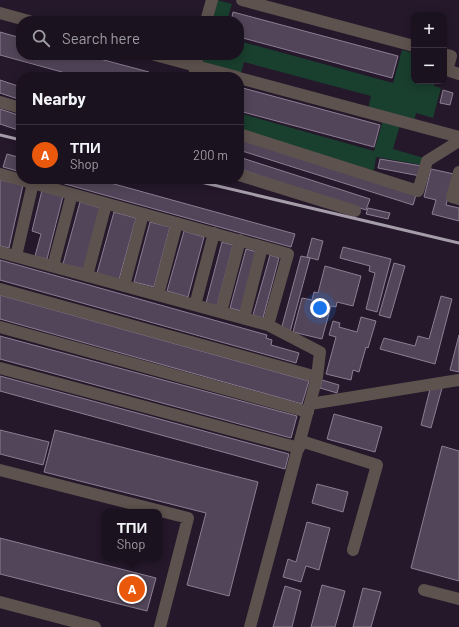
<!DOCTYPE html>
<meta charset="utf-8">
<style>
body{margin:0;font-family:Barlow,sans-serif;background:#28202d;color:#f1f3f6}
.controls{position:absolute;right:12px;top:12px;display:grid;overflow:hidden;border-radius:8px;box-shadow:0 2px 10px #0003}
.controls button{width:36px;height:36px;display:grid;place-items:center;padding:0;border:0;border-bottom:1px solid #39323e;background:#1b1220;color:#f1f3f6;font:20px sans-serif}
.you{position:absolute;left:320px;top:308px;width:14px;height:14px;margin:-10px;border:3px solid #fff;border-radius:50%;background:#1a73e8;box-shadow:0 0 0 6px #1a73e833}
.badge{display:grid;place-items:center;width:26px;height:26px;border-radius:50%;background:#ea580c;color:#fff;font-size:13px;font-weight:700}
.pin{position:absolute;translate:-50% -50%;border:2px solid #fff;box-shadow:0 1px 4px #0006}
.popup{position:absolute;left:102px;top:509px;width:60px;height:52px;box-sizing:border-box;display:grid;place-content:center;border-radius:8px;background:#1b1220;filter:drop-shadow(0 1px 3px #0005);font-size:13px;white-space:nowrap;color:#a09ea5}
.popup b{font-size:15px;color:#f1f3f6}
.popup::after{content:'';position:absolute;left:50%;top:100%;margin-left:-8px;border:8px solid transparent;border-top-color:#1b1220}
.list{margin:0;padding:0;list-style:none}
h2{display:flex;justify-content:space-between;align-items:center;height:52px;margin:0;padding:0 16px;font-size:17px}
h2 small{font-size:13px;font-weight:400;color:#a09ea5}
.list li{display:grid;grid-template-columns:26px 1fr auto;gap:12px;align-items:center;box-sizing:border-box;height:60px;padding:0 16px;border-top:1px solid #39323e}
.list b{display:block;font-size:15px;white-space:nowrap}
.list p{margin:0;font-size:13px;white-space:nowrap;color:#a09ea5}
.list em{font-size:13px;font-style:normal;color:#a09ea5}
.icon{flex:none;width:22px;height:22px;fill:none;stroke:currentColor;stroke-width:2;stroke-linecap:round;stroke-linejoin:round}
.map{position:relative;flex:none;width:459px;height:627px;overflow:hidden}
.search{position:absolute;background:#1b1220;box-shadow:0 2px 10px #0003;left:16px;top:16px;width:228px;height:44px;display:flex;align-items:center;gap:10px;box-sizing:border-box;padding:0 14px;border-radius:16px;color:#a09ea5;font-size:15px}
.panel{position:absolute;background:#1b1220;box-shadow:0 2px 10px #0003;left:16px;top:72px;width:228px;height:112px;border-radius:16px}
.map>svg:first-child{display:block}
</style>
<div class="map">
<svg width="459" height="627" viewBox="0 0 459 627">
<rect width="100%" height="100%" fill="#24182a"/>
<path fill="#193f2e" d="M217,0l15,4 -5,17h-20z
M239,41l154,42 9,-33 12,3v28h21l-1,5 7,2 -8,30 -17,-5 -2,9 -46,-13 3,-13 -127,-34 -4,15 -45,-12 3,-10h41z
M239,113l135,38 9,-31 17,5 -7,24 31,9 -2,7 -46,-8 -2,14 -135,-42z"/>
<path fill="#524559" stroke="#8c7d93" d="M233,12l165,44 -6,22 -153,-41v-16h-8z
M0,32l21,6v17h64l64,17 -1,5h-68l-80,-22z
M0,80l21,7v13l-21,-7z
M239,87l141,38 -6,22 -135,-36z
M443,90l10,3 -3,12 -10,-2z
M0,109l21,7v15l-21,-7z
M239,138l177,57 -3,10 -174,-55z
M7,154l14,4v14l-18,-5z
M239,157l131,42 -4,11 -127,-41z
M380,159l42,7 -2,10 -42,-8z
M431,169l23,5 -8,31 13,3v13l-27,-7 4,-14 -12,-3z
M47,179h49l199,55 -4,13z
M0,180l23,5 -14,63 -9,-2z
M42,190l21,6 -16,63 -12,-3 6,-22 -9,-3z
M80,202l21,6 -17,61 -21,-5z
M368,208l22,5 -2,6 -22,-5z
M114,212l22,6 -17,62 -22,-7z
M150,222l20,5 -16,60 -20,-5z
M184,231l20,6 -16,60 -21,-6z
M312,238l11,3 -5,19 -11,-3z
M222,242l11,3 -16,61 -11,-3z
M343,247l48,12 -14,53 -11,-3 9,-36 -6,-2 1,-5 -30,-8z
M246,249l11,3 -16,59 -11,-3z
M270,255l9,3 -16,60 -10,-3z
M301,256l9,2 -20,74 -9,-2z
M0,260l267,75 -1,3 6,2 -1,5 28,8 -3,10 -296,-83z
M394,263l11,3 -15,52 -11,-3z
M325,266l36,10 -8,30 -16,-4 -1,5 -5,-1 -9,33 -29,-7 9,-34 10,2 2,-8 4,1z
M0,295l309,86 -7,23 -302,-85z
M441,296l11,3 -17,65 -55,-15 4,-11 31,8 3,-10 11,3z
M361,317l15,4 -8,27 -2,-1 -7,25 -6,-2 -2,10 -25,-6 10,-37 -7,-2 4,-14 7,2 -1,4 18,5z
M459,335v37l-9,-2z
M0,336l297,80 -6,22 -291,-79z
M0,376l289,78 -4,15 -285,-78z
M322,380l17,5 -2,8 -17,-5z
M442,388l-11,40 -10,-3 9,-36z
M334,414l48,13 -7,25 -48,-13z
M0,430l49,12 -6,23 -43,-11z
M55,430l203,52 -29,114 -42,-11 19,-72 -162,-41z
M442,446l17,5v130l-48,-13z
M317,484l31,8 -5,20 -31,-9z
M307,522l23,6 -11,42 -13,-4 -5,16 -18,-5 5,-18 8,3z
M0,538l156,40 -9,33 -147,-37z
M322,585l23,6 -10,36h-24z
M285,586l16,5 -9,36h-19z
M363,588l18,4 -10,35h-18z"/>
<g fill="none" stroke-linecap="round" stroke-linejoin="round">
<path stroke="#5e524e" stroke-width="12" d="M242,0l172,46
M0,13l29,8
M206,21l6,-21
M444,54l7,2 -4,14 12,4
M155,55l82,22
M194,77l4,-22
M239,78l220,59
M0,102l21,6
M239,134l179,57 9,-30 32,-20
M459,172l-7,25 7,2
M0,174l288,80 -20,71
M239,175l116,36
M0,252l268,73 52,27 -3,25 -67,250
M16,256l17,-73
M53,266l19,-72
M87,276l19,-72
M124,286l19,-72
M0,289l317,88
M158,295l19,-72
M195,305l19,-72
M221,312l19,-72
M244,318l18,-71
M0,327l308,85
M0,368l299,80
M310,404l149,-24
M301,441l76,24 -24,85
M0,470l188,48 -28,109
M424,590l35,9
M0,602l95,25"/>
<path stroke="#a69dab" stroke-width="3" d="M0,135l21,5
M188,179l271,64"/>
</g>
</svg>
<div class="controls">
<button>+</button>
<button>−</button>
</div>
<div class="you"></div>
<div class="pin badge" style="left:132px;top:589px">A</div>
<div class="popup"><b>ТПИ</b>Shop</div>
<div class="search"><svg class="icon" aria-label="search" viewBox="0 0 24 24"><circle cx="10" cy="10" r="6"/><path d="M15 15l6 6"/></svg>Search here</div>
<section class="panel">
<h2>Nearby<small></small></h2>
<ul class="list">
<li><span class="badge">A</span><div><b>ТПИ</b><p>Shop</p></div><em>200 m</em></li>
</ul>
</section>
</div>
